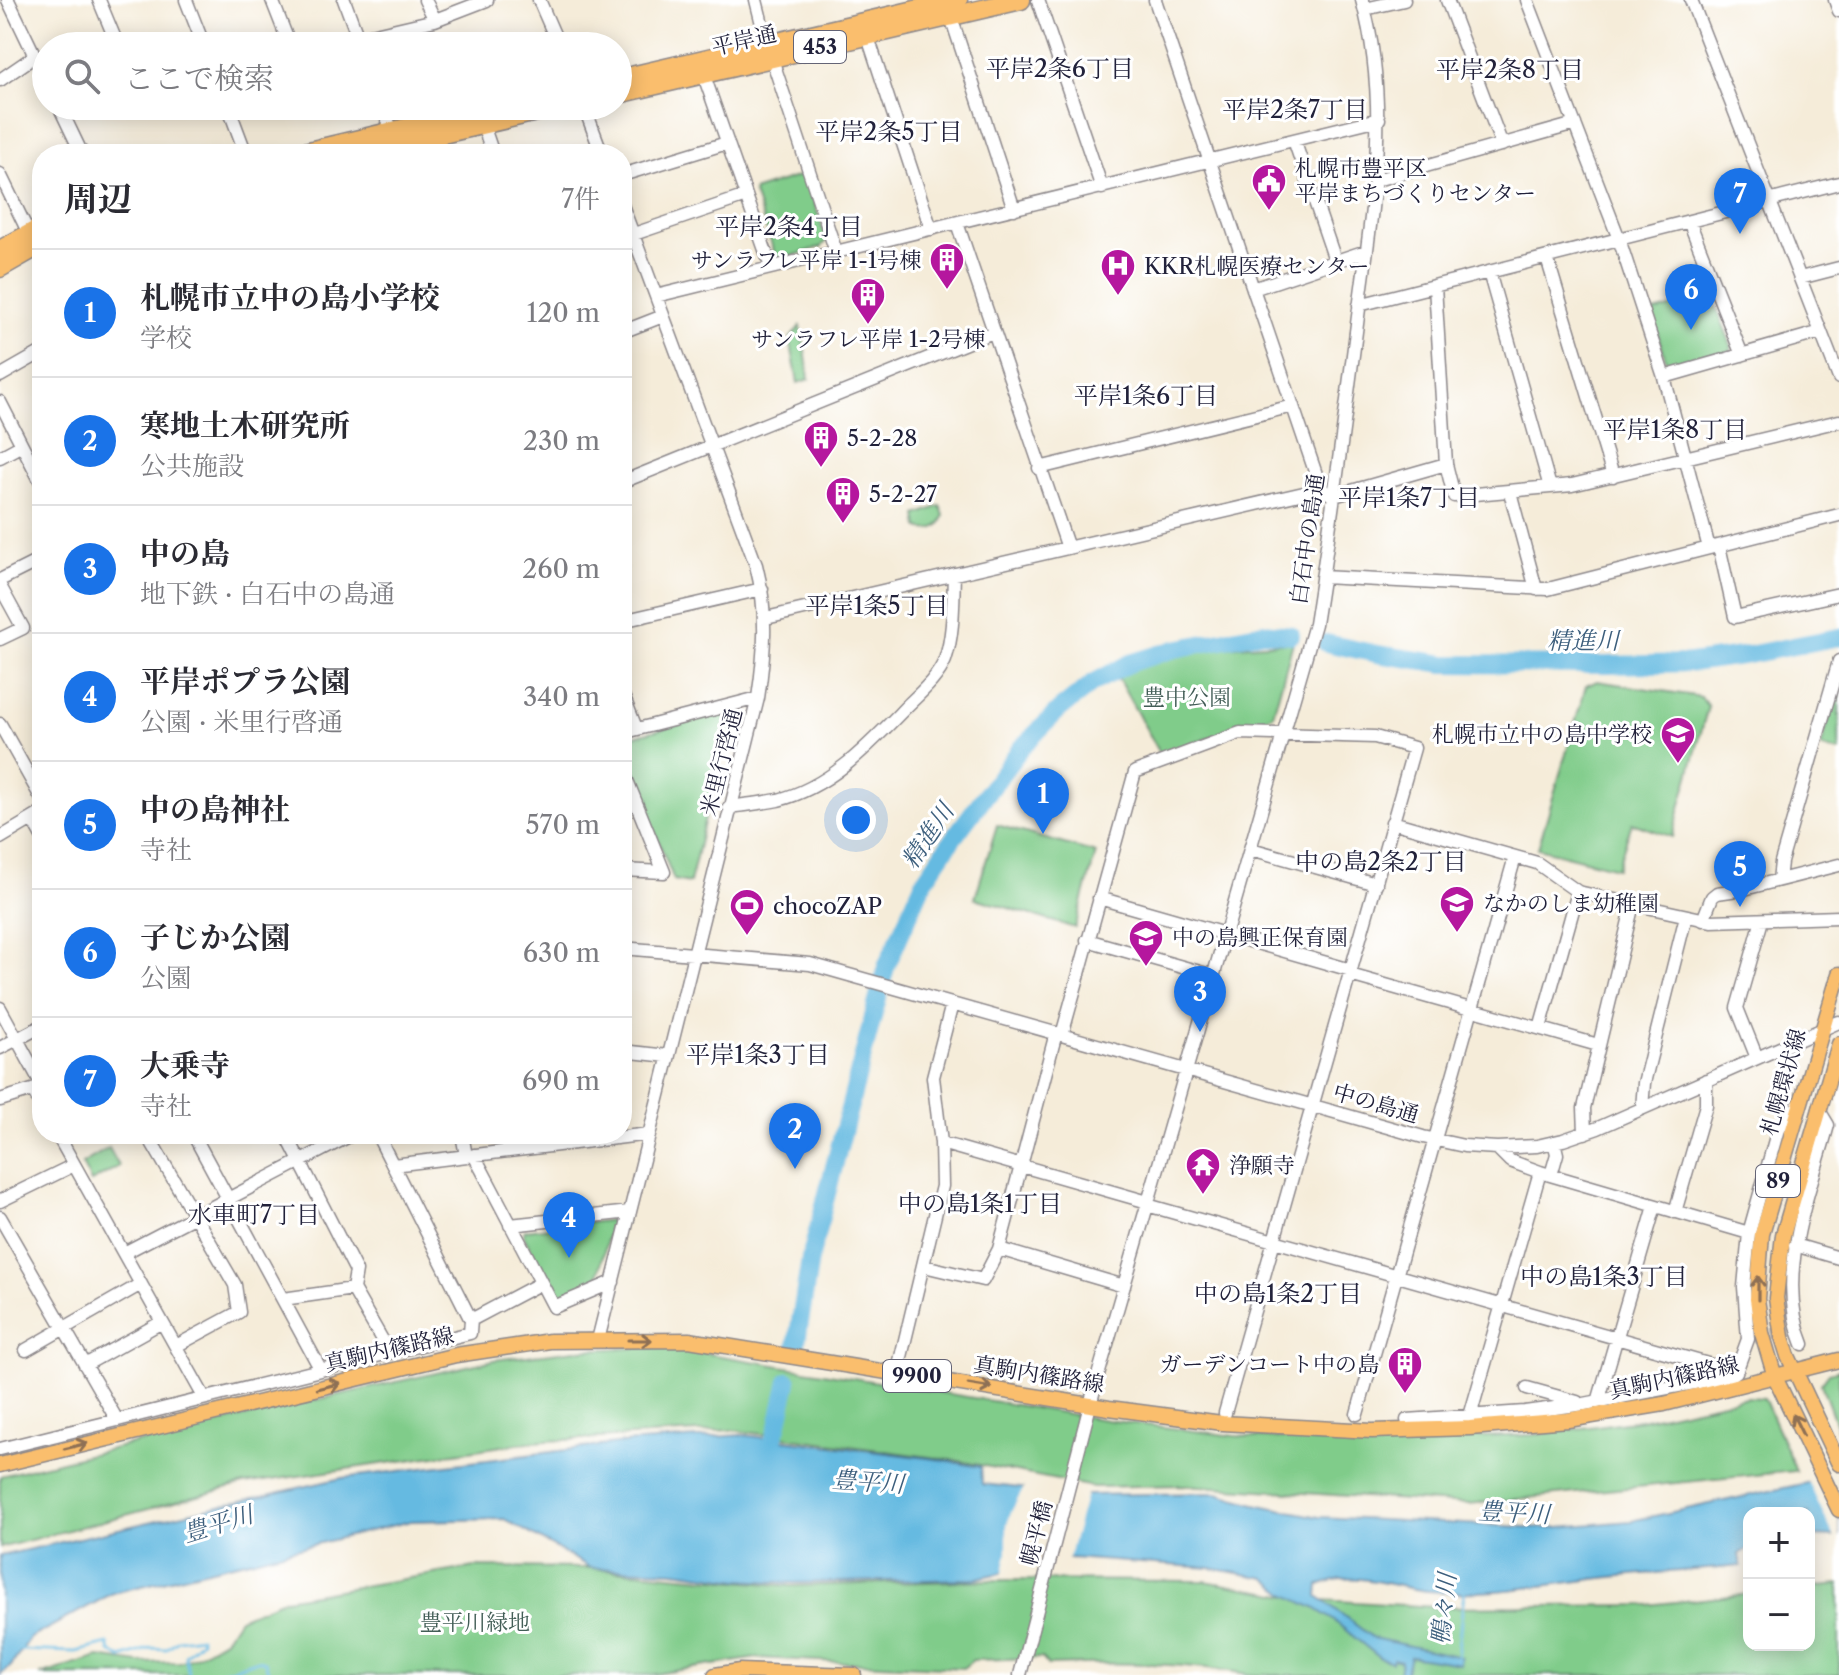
<!DOCTYPE html>
<html lang="ja">
<meta charset="utf-8">
<style>
body{margin:0;font-family:"Libre Caslon Text","Noto Serif JP",serif;background:#f7f7f7;color:#2b2b33}
.controls{position:absolute;right:24px;bottom:24px;display:grid;overflow:hidden;border-radius:16px;box-shadow:0 4px 20px #0003}
.controls button{width:72px;height:72px;display:grid;place-items:center;padding:0;border:0;border-bottom:2px solid #e1e1e2;background:#fff;color:#2b2b33;font:40px sans-serif}
.you{position:absolute;left:856px;top:820px;width:28px;height:28px;margin:-20px;border:6px solid #fff;border-radius:50%;background:#1a73e8;box-shadow:0 0 0 12px #1a73e833}
.badge{display:grid;place-items:center;width:52px;height:52px;border-radius:50%;background:#1a73e8;color:#fff;font-size:26px;font-weight:700}
.pin{position:absolute;translate:-50% -66px;filter:drop-shadow(0 2px 4px #0008)}
.pin::after{content:'';position:absolute;top:42px;width:28px;height:24px;background:inherit;clip-path:polygon(0 0,100% 0,50% 100%)}
.list{margin:0;padding:0;list-style:none}
h2{display:flex;justify-content:space-between;align-items:center;height:104px;margin:0;padding:0 32px;font-size:34px}
h2 small{font-size:26px;font-weight:400;color:#7c7c81}
.list li{display:grid;grid-template-columns:52px 1fr auto;gap:24px;align-items:center;box-sizing:border-box;height:128px;padding:0 32px;border-top:2px solid #e1e1e2}
.list b{display:block;font-size:30px;white-space:nowrap}
.list p{margin:0;font-size:26px;white-space:nowrap;color:#7c7c81}
.list em{font-size:26px;font-style:normal;color:#7c7c81}
.icon{flex:none;width:44px;height:44px;fill:none;stroke:currentColor;stroke-width:2;stroke-linecap:round;stroke-linejoin:round}
.map{position:relative;flex:none;width:1839px;height:1675px;overflow:hidden}
.search{position:absolute;background:#fff;box-shadow:0 4px 20px #0003;left:32px;top:32px;width:600px;height:88px;display:flex;align-items:center;gap:20px;box-sizing:border-box;padding:0 28px;border-radius:44px;color:#7c7c81;font-size:30px}
.panel{position:absolute;background:#fff;box-shadow:0 4px 20px #0003;left:32px;top:144px;width:600px;height:1000px;border-radius:32px}
.map>svg:first-child{display:block}
</style>
<div class="map">
<svg width="1839" height="1675" viewBox="0 0 1839 1675">
<rect width="100%" height="100%" fill="#fff"/>
<filter id="ink" filterUnits="userSpaceOnUse"><feTurbulence type="fractalNoise" baseFrequency=".0125" numOctaves="2"/><feDisplacementMap in="SourceGraphic" scale="16" xChannelSelector="R" yChannelSelector="G"/><feConvolveMatrix kernelMatrix="1 2 1 2 8 2 1 2 1" color-interpolation-filters="sRGB"/></filter>
<filter id="wash" filterUnits="userSpaceOnUse"><feTurbulence type="fractalNoise" baseFrequency=".006" numOctaves="4" result="noise"/><feDisplacementMap in="SourceGraphic" scale="32" xChannelSelector="R" yChannelSelector="G"/><feGaussianBlur stdDeviation="1.8" result="paint"/><feColorMatrix in="noise" values="0 0 0 0 0 0 0 0 0 0 0 0 0 0 0 0 0 1.4 0 .05"/><feComposite in="paint" operator="in"/></filter>
<g filter="url(#wash)">
<rect width="100%" height="100%" fill="#f5ecd9"/>
<path fill="#80cc8a" stroke="#517762" stroke-width="2" d="M805,174l22,67 -6,6 -38,12 -7,-2 -23,-66z
M1712,297l20,50 -2,4 -57,17 -5,-2 -17,-53z
M800,326c5,18 7,35 9,53l-11,4 -8,-44z
M940,506l4,9c-3,13 -13,17 -25,13l-2,-13z
M1293,642l-20,73 -112,40 -44,-78 49,-22 42,-7z
M1597,681l104,16 7,10 -36,130 -40,-14 -15,45 -79,-20 48,-162z
M1839,684v68l-18,-5z
M734,710l2,4 -9,40 -7,-1 -30,130 -16,-3 -52,-131v-10z
M997,825l99,28 -21,75 -100,-30z
M109,1148l10,18 -28,16 -9,-18z
M612,1220l-15,60 -35,17 -6,-1 -33,-61 2,-5z
M667,1347l439,73 129,16 100,6 198,-7 107,-15 107,-23 17,1 32,73 -328,33 -284,-19 -91,2 -134,-26 -227,-31 -202,12 -286,42 -244,64v-72l285,-69 209,-47 82,-10z
M1839,1370v63l-18,-49 8,-11z
M475,1567l116,1 200,18 203,-6 211,1 100,18 131,8 211,-2 102,-11v51h60v-58l30,-3v91h-586c-68,-13 -137,-13 -205,-10l-6,-7 -69,2 -10,8 -206,-10 -108,17h-609l59,-18 40,6 41,-1 18,-7 27,-16 14,-21 46,-19z"/>
<path fill="#65bae1" stroke="#446e8e" stroke-width="2" d="M743,1435l193,24 45,8 1,17 105,11 130,-2 38,11 64,13 228,11 84,-7 208,-45v61l-30,-1v-23h-60v35l-10,6 2,12c-51,5 -103,7 -154,14 -54,7 -105,16 -159,11 -36,-4 -74,-22 -109,-6l-1,11 55,42 88,19 -1,7 -50,-8 -5,19h-6l2,-14 -8,-2 -1,3 -12,-4 -47,-38 -19,-12 -27,-13 -21,-17 -56,-10 -139,-10 -98,21 -180,4 -54,-3 -65,-9 -83,-3 -87,-49 -93,2 -298,72 -83,45 -19,28 -11,9v-119l342,-78 282,-35z"/>
<path fill="#f5ecd9" d="M1839,1472v69h-3l-29,-62z
M1026,1484l61,7 -20,72 -65,14 5,-24v-29l5,-14z"/>
<g fill="none" stroke-linecap="round" stroke-linejoin="round">
<path stroke="#65bae1" stroke-width="3" d="M18,1650l58,2 32,-8 2,7 11,7 30,-10 15,1 12,-9 22,-3 1,3 -16,15 4,20
M1457,1659l7,-68
M214,1675l43,-15 8,2 4,11"/>
<path stroke="#65bae1" stroke-width="18" d="M1326,643l51,11 68,10 162,1 84,-2 57,-8 91,-18
M796,1347l14,-88 76,-292 38,-86 30,-44 67,-89 38,-38 34,-27 37,-20 45,-14 88,-17 28,3
M766,1460l12,-34 10,-45"/>
</g>
</g>
<g filter="url(#ink)">
<g fill="none" stroke-linecap="round" stroke-linejoin="round">
<path stroke="#cbc4b9" stroke-width="12" stroke-dasharray="12 6" stroke-linecap="butt" d="M1754,1338l37,-8"/>
<defs>
<path id="minor" d="M8,0l38,79
M99,0l19,46
M186,0l18,46
M272,0l18,46
M344,0l16,43
M425,0l10,20
M539,0l20,46
M756,0l11,44 69,208
M1038,0l64,188
M1155,0l166,489
M1447,0l55,145
M1527,0l92,239 45,138 45,171
M1691,0l148,378
M1835,0l4,11
M1365,9l39,-9
M951,17l63,192
M866,31l65,198
M323,46l112,-26 52,-20
M702,70l69,197
M0,80l35,-24
M59,106l23,48
M228,106l18,48
M383,106l11,32
M584,106l18,48
M481,119l12,35
M1294,140l41,120
M0,174l32,66
M622,175l105,-32
M1376,180l199,-56
M1689,221l53,134
M957,223l111,325
M634,234l112,-38
M1547,258l66,218
M1489,272l61,215
M1800,278l39,-10
M1435,286l11,178 8,32 118,-11 267,-64
M1253,289l113,-38
M656,296l723,-177
M1359,305l480,-122
M622,332l41,-16
M0,376l42,-24
M1664,377l157,-45
M0,402l42,82
M0,457l22,-12
M1039,468l254,-62
M622,482l371,-150
M1510,492l26,97
M1719,546l16,71 104,-23
M1322,577l226,12 291,-74
M0,580l42,-21
M0,586l23,42 -23,11
M766,618l555,-129 13,7 112,-32
M622,621l140,-32
M622,693l14,35
M0,724l42,75
M622,733l136,-35
M622,768l42,104 -42,-2
M729,807c16,-2 33,-4 49,-7 53,-13 92,-56 128,-93 13,-13 32,-29 39,-47 9,-26 8,-58 9,-86
M32,819l10,18
M1392,822l145,41 41,29 133,29 128,-4
M0,838l42,-25
M1251,849l125,35
M1779,880l2,-18 58,-201
M1099,898l252,72
M1703,920l9,-23 5,-4 27,-4 95,-24
M1087,940l127,36
M622,948l188,16 613,173 41,9 33,2 40,-2 26,-6 35,-12 241,-106
M1350,975l248,70
M0,1008l42,77
M1540,1028l38,-136
M1062,1035l73,-263 105,-39 135,4 39,11 -189,665
M0,1048l42,-22
M622,1051l46,5
M1757,1058l-20,-50 25,-88
M33,1090l9,17
M0,1100l42,-13
M1642,1108l2,-25 42,-167
M1585,1133l-1,-25 49,-204
M57,1134l147,263
M147,1134l88,151 4,27 -63,34
M193,1134l128,236
M286,1134l70,137 -3,18 36,63
M462,1134l4,22
M941,1143l207,59
M474,1155l80,152 59,-25
M393,1165l256,-31
M1540,1172l209,61
M1551,1175l6,-21 -3,-12
M0,1201l74,-36
M1147,1205l589,167 12,-33 -4,-52 5,-54 29,-104 20,-24
M1675,1212l31,-107v-25
M0,1217l117,203
M510,1225l120,-13
M1795,1245l44,13
M999,1249l125,37
M124,1253l229,-119
M924,1266l59,14 16,-31 57,-216
M283,1299l70,-10
M471,1320l70,-37
M598,1340l160,-642c7,-46 10,-87 -2,-133l-134,-360
M1803,1344c-29,-68 7,-152 25,-219l-9,-15
M26,1350l115,-66
M900,1361l42,-175 -1,-43 -8,-66 19,-73
M85,1365l77,-43
M1527,1388l50,14
M1598,1402l57,-196
M1357,1414l158,-557
M1470,1416l70,-244 -30,-11 -13,-13
M1407,1420l118,-8 59,-8 141,-27 11,-5
M0,1449l470,-116 1,-13 -94,-186
M1020,1675l75,-289 220,-762c16,-99 29,-200 42,-300 14,-109 35,-215 5,-324"/>
<path id="major" d="M1839,974l-77,260 -5,65 5,34 13,44 64,133
M1839,1044l-56,191 -7,63 6,39 6,19 51,108
M0,1465l456,-110 94,-14 139,-1 420,68 113,15 150,8 98,-3 98,-8 96,-16 175,-44
M715,1675l25,-4 114,4"/>
<path id="highway" d="M618,79l340,-79
M618,94l403,-94
M296,154l203,-48
M358,154l204,-48
M0,250l42,-23
M0,268l42,-24"/>
</defs>
<use href="#minor" stroke="#8c878a" stroke-width="15"/>
<use href="#major" stroke="#8c878a" stroke-width="17"/>
<use href="#highway" stroke="#8c878a" stroke-width="21"/>
<use href="#minor" stroke="#fff" stroke-width="12"/>
<use href="#major" stroke="#fabe6d" stroke-width="14"/>
<use href="#highway" stroke="#fabe6d" stroke-width="18"/>
</g>
<defs><path id="oneway-shaft" d="M-6 0H5M1.5-3L5.5 0L1.5 3" fill="none" stroke-width="1.6" stroke-linecap="round" stroke-linejoin="round" transform="scale(2)"/></defs>
<g stroke="#8e7054">
<use href="#oneway-shaft" transform="translate(1758 1288) rotate(-90)"/>
<use href="#oneway-shaft" transform="translate(640 1340)"/>
<use href="#oneway-shaft" transform="translate(329 1386) rotate(-14)"/>
<use href="#oneway-shaft" transform="translate(980 1386) rotate(9)"/>
<use href="#oneway-shaft" transform="translate(1798 1425) rotate(-116)"/>
<use href="#oneway-shaft" transform="translate(76 1446) rotate(-14)"/>
</g>
</g>
<defs>
<symbol id="civic-pin" viewBox="-11 -11 22 30"><path d="M0 17L-7.5 6A9.5 9.5 0 1 1 7.5 6Z" fill="#b5179e" stroke="#fff"/><path d="M-.6-6.5H3V-4.5H.6V-3L4-1V1h2V6H-6V1h2V-1L-.6-3ZM-1.2 2.5V6h2.4V2.5Z" fill="#fff"/></symbol>
<symbol id="building-pin" viewBox="-11 -11 22 30"><path d="M0 17L-7.5 6A9.5 9.5 0 1 1 7.5 6Z" fill="#b5179e" stroke="#fff"/><path d="M-4-6H4V6H1V3H-1V6H-4ZM-2.5-4.3h1.7v1.8h-1.7ZM.8-4.3h1.7v1.8H.8ZM-2.5-1h1.7V.8h-1.7ZM.8-1h1.7V.8H.8Z" fill="#fff"/></symbol>
<symbol id="hospital-pin" viewBox="-11 -11 22 30"><path d="M0 17L-7.5 6A9.5 9.5 0 1 1 7.5 6Z" fill="#b5179e" stroke="#fff"/><path d="M-5-5h3v3.5h4V-5h3V5h-3V1.5h-4V5h-3Z" fill="#fff"/></symbol>
<symbol id="school-pin" viewBox="-11 -11 22 30"><path d="M0 17L-7.5 6A9.5 9.5 0 1 1 7.5 6Z" fill="#b5179e" stroke="#fff"/><path d="M0-5L7-2L0 1L-7-2ZM-4 1L0 2.5L4 1V4Q0 6-4 4Z" fill="#fff"/></symbol>
<symbol id="stadium-pin" viewBox="-11 -11 22 30"><path d="M0 17L-7.5 6A9.5 9.5 0 1 1 7.5 6Z" fill="#b5179e" stroke="#fff"/><path d="M0-5a6.5 5 0 1 0 0 10a6.5 5 0 1 0 0-10ZM-3.5-1.8h7v3.6h-7Z" fill="#fff"/></symbol>
<symbol id="temple-pin" viewBox="-11 -11 22 30"><path d="M0 17L-7.5 6A9.5 9.5 0 1 1 7.5 6Z" fill="#b5179e" stroke="#fff"/><path d="M0-6L5-2H3V0L6.5 2.5H4V6H1.5V3h-3V6H-4V2.5H-6.5L-3 0V-2H-5Z" fill="#fff"/></symbol>
</defs>
<g fill-rule="evenodd">
<use href="#civic-pin" x="1249" y="161" width="40" height="54"/>
<use href="#building-pin" x="927" y="240" width="40" height="54"/>
<use href="#hospital-pin" x="1098" y="246" width="40" height="54"/>
<use href="#building-pin" x="848" y="275" width="40" height="54"/>
<use href="#building-pin" x="801" y="418" width="40" height="54"/>
<use href="#building-pin" x="823" y="474" width="40" height="54"/>
<use href="#school-pin" x="1658" y="714" width="40" height="54"/>
<use href="#school-pin" x="1437" y="883" width="40" height="54"/>
<use href="#stadium-pin" x="727" y="886" width="40" height="54"/>
<use href="#school-pin" x="1126" y="917" width="40" height="54"/>
<use href="#temple-pin" x="1183" y="1145" width="40" height="54"/>
<use href="#building-pin" x="1385" y="1344" width="40" height="54"/>
</g>
<g text-anchor="middle" stroke-width="6" stroke-linejoin="round" paint-order="stroke">
<g fill="#fff" stroke="#646476" stroke-width="2">
<rect x="794" y="31" width="52" height="32" rx="6"/>
<rect x="1756" y="1165" width="44" height="32" rx="6"/>
<rect x="883" y="1360" width="68" height="32" rx="6"/>
</g>
<g font-size="20" font-weight="bold" fill="#22223b">
<text x="820" y="54">453</text>
<text x="1778" y="1188">89</text>
<text x="917" y="1383">9900</text>
</g>
<g font-size="22" fill="#22223b" stroke="#fff">
<text transform="translate(744 40) rotate(-13)" y="8">平岸通</text>
<text transform="translate(1307 539) rotate(-82)" y="8">白石中の島通</text>
<text transform="translate(721 762) rotate(-76)" y="8">米里行啓通</text>
<text transform="translate(1783 1082) rotate(-74)" y="8">札幌環状線</text>
<text transform="translate(1376 1103) rotate(16)" y="8">中の島通</text>
<text transform="translate(389 1349) rotate(-13)" y="8">真駒内篠路線</text>
<text transform="translate(1039 1374) rotate(9)" y="8">真駒内篠路線</text>
<text transform="translate(1674 1377) rotate(-12)" y="8">真駒内篠路線</text>
<text transform="translate(1036 1533) rotate(-75)" y="8">幌平橋</text>
</g>
<g font-size="22" fill="#22223b" stroke="#fff" text-anchor="start">
<text x="1295" y="176">札幌市豊平区<tspan x="1295" dy="25">平岸まちづくりセンター</tspan></text>
<text x="921" y="268" text-anchor="end">サンラフレ平岸 1-1号棟</text>
<text x="1144" y="274">KKR札幌医療センター</text>
<text x="868" y="347" text-anchor="middle">サンラフレ平岸 1-2号棟</text>
<text x="847" y="446">5-2-28</text>
<text x="869" y="502">5-2-27</text>
<text x="1652" y="742" text-anchor="end">札幌市立中の島中学校</text>
<text x="1483" y="911">なかのしま幼稚園</text>
<text x="773" y="914">chocoZAP</text>
<text x="1172" y="945">中の島興正保育園</text>
<text x="1229" y="1173">浄願寺</text>
<text x="1379" y="1372" text-anchor="end">ガーデンコート中の島</text>
</g>
<g font-size="22" fill="#435e57" stroke="#fff">
<text x="1187" y="705">豊中公園</text>
<text x="475" y="1630">豊平川緑地</text>
</g>
<g font-size="24" fill="#22223b" stroke="#fff">
<text x="1060" y="77">平岸2条6丁目</text>
<text x="1510" y="78">平岸2条8丁目</text>
<text x="1295" y="118">平岸2条7丁目</text>
<text x="889" y="140">平岸2条5丁目</text>
<text x="789" y="235">平岸2条4丁目</text>
<text x="1146" y="404">平岸1条6丁目</text>
<text x="1675" y="438">平岸1条8丁目</text>
<text x="1409" y="506">平岸1条7丁目</text>
<text x="877" y="614">平岸1条5丁目</text>
<text x="1381" y="870">中の島2条2丁目</text>
<text x="758" y="1063">平岸1条3丁目</text>
<text x="980" y="1212">中の島1条1丁目</text>
<text x="254" y="1223">水車町7丁目</text>
<text x="1604" y="1285">中の島1条3丁目</text>
<text x="1278" y="1302">中の島1条2丁目</text>
</g>
<g font-size="24" font-style="italic" fill="#3d5f7d" stroke="#fff">
<text x="1583" y="649">精進川</text>
<text transform="translate(928 836) rotate(-56)" y="8">精進川</text>
<text transform="translate(868 1482) rotate(4)" y="8">豊平川</text>
<text transform="translate(1514 1513) rotate(3)" y="8">豊平川</text>
<text transform="translate(218 1524) rotate(-17)" y="8">豊平川</text>
<text transform="translate(1444 1609) rotate(-84)" y="8">鴨々川</text>
</g>
</g>
</svg>
<div class="controls">
<button>+</button>
<button>−</button>
</div>
<div class="you"></div>
<div class="pin badge" style="left:1043px;top:834px">1</div>
<div class="pin badge" style="left:795px;top:1169px">2</div>
<div class="pin badge" style="left:1200px;top:1032px">3</div>
<div class="pin badge" style="left:569px;top:1258px">4</div>
<div class="pin badge" style="left:1740px;top:907px">5</div>
<div class="pin badge" style="left:1691px;top:330px">6</div>
<div class="pin badge" style="left:1740px;top:234px">7</div>
<div class="search"><svg class="icon" aria-label="search" viewBox="0 0 24 24"><circle cx="10" cy="10" r="6"/><path d="M15 15l6 6"/></svg>ここで検索</div>
<section class="panel">
<h2>周辺<small>7件</small></h2>
<ul class="list">
<li><span class="badge">1</span><div><b>札幌市立中の島小学校</b><p>学校</p></div><em>120 m</em></li>
<li><span class="badge">2</span><div><b>寒地土木研究所</b><p>公共施設</p></div><em>230 m</em></li>
<li><span class="badge">3</span><div><b>中の島</b><p>地下鉄 · 白石中の島通</p></div><em>260 m</em></li>
<li><span class="badge">4</span><div><b>平岸ポプラ公園</b><p>公園 · 米里行啓通</p></div><em>340 m</em></li>
<li><span class="badge">5</span><div><b>中の島神社</b><p>寺社</p></div><em>570 m</em></li>
<li><span class="badge">6</span><div><b>子じか公園</b><p>公園</p></div><em>630 m</em></li>
<li><span class="badge">7</span><div><b>大乗寺</b><p>寺社</p></div><em>690 m</em></li>
</ul>
</section>
</div>
